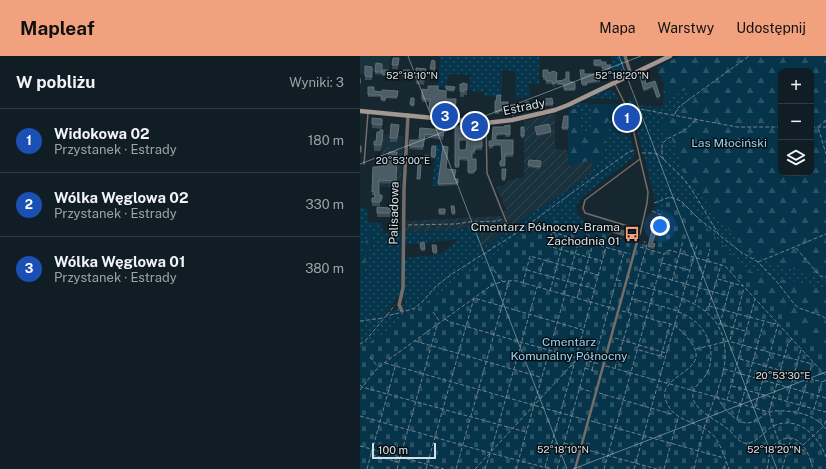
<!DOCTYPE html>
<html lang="pl">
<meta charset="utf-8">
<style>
body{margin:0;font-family:"Public Sans",sans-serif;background:#1e2a31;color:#f1f3f6}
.controls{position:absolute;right:12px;top:12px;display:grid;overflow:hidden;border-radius:8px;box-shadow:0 4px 16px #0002}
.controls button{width:36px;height:36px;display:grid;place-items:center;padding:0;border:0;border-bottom:1px solid #303b41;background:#101d24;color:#f1f3f6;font:20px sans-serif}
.scale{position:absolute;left:12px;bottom:10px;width:64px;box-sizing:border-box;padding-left:4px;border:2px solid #d5e0e6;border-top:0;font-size:11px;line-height:14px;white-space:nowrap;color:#d5e0e6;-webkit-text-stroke:3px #080f13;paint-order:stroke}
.you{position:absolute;left:300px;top:170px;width:14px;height:14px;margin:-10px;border:3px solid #fff;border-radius:50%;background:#1a73e8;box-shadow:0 0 0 6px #1a73e833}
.badge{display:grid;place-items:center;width:26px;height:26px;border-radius:50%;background:#f1a17d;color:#fff;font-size:13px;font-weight:700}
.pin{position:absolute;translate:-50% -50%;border:2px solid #fff;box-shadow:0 1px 4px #0006}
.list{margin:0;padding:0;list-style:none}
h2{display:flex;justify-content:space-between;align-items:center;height:52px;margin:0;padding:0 16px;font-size:17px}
h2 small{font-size:13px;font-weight:400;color:#9ca2a6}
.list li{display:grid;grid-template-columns:26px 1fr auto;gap:12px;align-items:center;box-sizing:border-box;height:64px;padding:0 16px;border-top:1px solid #303b41}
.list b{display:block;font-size:15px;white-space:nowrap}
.list p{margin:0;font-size:13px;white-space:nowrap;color:#9ca2a6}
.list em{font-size:13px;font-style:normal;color:#9ca2a6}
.icon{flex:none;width:22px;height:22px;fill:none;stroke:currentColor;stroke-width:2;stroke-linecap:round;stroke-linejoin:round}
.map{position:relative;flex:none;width:466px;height:413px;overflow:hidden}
header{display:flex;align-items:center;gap:24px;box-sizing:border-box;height:56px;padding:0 20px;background:#f1a17d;color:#111}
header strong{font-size:19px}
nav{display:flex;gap:22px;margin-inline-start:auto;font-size:14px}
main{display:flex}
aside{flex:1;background:#101d24}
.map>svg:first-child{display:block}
</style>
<header>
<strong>Mapleaf</strong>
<nav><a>Mapa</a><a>Warstwy</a><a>Udostępnij</a></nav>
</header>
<main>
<aside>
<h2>W pobliżu<small>Wyniki: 3</small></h2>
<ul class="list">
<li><span class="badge" style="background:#1a4fb4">1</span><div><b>Widokowa 02</b><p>Przystanek · Estrady</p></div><em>180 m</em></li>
<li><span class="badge" style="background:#1a4fb4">2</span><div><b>Wólka Węglowa 02</b><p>Przystanek · Estrady</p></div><em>330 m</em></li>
<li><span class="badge" style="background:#1a4fb4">3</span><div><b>Wólka Węglowa 01</b><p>Przystanek · Estrady</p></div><em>380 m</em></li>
</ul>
</aside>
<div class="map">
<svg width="466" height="413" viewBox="0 0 466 413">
<defs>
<pattern id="industrial-furrows" width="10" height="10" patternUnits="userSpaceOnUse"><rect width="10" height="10" fill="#1a323e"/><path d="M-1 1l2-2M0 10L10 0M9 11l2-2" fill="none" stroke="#304651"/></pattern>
<pattern id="grass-dots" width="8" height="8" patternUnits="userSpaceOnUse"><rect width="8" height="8" fill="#06354b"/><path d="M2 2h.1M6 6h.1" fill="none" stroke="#295265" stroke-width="1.8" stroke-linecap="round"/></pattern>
<pattern id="forest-firs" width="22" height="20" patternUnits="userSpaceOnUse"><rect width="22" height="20" fill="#06354b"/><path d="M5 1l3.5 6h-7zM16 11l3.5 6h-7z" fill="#295265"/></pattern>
<pattern id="cemetery-stones" width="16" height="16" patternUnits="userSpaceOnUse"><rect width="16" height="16" fill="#06354b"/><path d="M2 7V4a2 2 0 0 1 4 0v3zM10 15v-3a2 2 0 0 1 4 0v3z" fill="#295265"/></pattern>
</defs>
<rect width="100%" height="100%" fill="#162730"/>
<path fill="#1a323e" d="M0,0h30l-1,20h-14v-5h-3v4l-12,-1z
M23,78l21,2 -2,13 -3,-1 -13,-1v3h-4z"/>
<path fill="url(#industrial-furrows)" d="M195,58v35l13,1v16l24,-6v12l-23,17 -33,21 -23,18 -8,-11 -1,-6h3l-11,-24 10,-2v-4l18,-4v-56z
M26,91h12l4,2 1,-1 -2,39h-20l1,-37h4z
M141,160l9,13 -29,19v-21l-76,6 1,-12z"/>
<path fill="url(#grass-dots)" d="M76,0h104l-1,28h-10l1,13 -15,1v-27l-13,-1 -1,27 -17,-1v-4l-14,-1v-16l-22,-1 -2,14 -8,-1 2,-29z
M251,0h12l4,17 -16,7z
M246,33l9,3 7,14 -31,-2h29l-2,-5 -29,-1z
M329,33l5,12 -14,9 -7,8c-6,-1 -10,4 -14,8l10,6 9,20 5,21 22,27 65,62 56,17v10l-68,-15 -14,-5 -60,-65 -18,-4 -4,13 -8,-2 2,-7 -13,-53 -13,-43 9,1v-1l-10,-2 -2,-4 2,-2 5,-2 1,7 27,2 1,-2c8,-7 15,-13 26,-16z
M219,47h9l1,3 2,-1 1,27 -12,2 -1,-26 -8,1v-3z
M264,55l10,41v5l-53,41 -5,8 2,9 7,5v2l8,3v2l1,1 1,-3 11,3v4l4,1 -3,13 -247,138v-101l7,-28 5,-10 -3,-13 -9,26v-50l7,-1 1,16 13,-1 2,12 18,-3v60l-4,8 -12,16 20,-12 -3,-7 3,-38 35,-4 20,-15 -55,6v-12l76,-6 1,21 54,-38 33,-21 23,-17v-4c15,-16 14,-24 15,-46l5,-4h12z
M77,89l6,1 -5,40h-6z"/>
<path fill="url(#forest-firs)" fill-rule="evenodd" d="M320,0h146v223l-56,-17 -24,-11 -63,-78 -6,-21 -8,-20 -10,-6c4,-4 8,-8 14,-8l7,-8 14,-9 -6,-12 -8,3 -17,13 1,-21 -6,-11 -1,-6zM421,15h30v102h-30z
M231,48l30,1 3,5v8h-12l-5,4c-2,22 1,29 -15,46v-8l-24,6v-56l11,-2 1,26 11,-2z
M9,176l2,1c3,9 -2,16 -5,25 -2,8 -4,17 -6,25v-25z
M384,213l14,5 68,15v66z"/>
<path fill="url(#cemetery-stones)" d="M305,144l19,4 142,151v114h-466v-120l186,-131 101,27v2l8,3 4,-15h2l2,-8 -5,-2z"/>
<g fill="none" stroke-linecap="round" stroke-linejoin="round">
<path stroke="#738189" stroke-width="1" stroke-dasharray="4 2" stroke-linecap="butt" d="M269,51l108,20h44
M315,58l2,-5 3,-3 69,-50
M466,64l-8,7 8,27
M451,71h15
M282,97h12l5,2 23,22 10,13 27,45 22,17 17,10 19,20 18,23 4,3 23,8 4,3
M304,104l-2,-5v-11l5,-5 18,-9 11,-10
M294,147l16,-6 11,4 18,18 18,14
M292,155l9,4
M48,169l48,-1 13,-2 29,-1 4,-2
M219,184l-27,-8 -4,14 54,15
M280,191l24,7
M436,192l24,28 6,1
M398,206l68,-28
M302,207l27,7
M134,214l8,11
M167,214l68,19
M280,215l88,25
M180,216l4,-12
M358,223l25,7
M257,224l5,1
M312,225l11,-40
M163,227l7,-27 68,19
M269,227c41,12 98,18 96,74 0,13 -5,24 -8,36 1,11 19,31 31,30 9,-1 14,-8 22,-11 4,-2 10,-1 15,-1 16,1 31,5 41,18
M190,235l15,-55
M204,238l15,-54 51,14
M217,242l16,-54
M272,243c29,8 70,11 78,47 2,9 1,19 -3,27 -5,9 -16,14 -14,25 3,14 26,23 36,32 4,4 7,8 11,11 12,9 24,-10 33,-15 25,-11 45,9 53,31
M335,247l15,-54
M349,250l66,18 1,-2
M46,255l9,-3 8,-7 13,-15 16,-12 66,-42 109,-79 8,-3
M262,255c12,3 24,6 35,10 6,1 13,2 18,5 6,4 11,9 15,15 25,31 -35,33 -24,60 9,23 33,19 48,35 7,9 11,22 15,33
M345,255l4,-5 12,-41
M73,256l7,10
M268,256l19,-67 -3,-4
M27,259l8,-10
M85,263l5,3 127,36
M0,265l24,-3
M358,268h2l25,7
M360,268l11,-41
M255,282l51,15
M432,283l-4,4 -19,69 10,31 27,8
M370,284l14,-52
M55,285l125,36
M0,288l6,-4 20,-24 13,-3
M336,293l32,-8 84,23
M279,294l25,7
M301,300l9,-32
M10,301l8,10
M216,301l30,-110
M380,303l82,23
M234,306l30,-110
M25,307l201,57
M246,310l163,46
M225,312l12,4
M255,312l16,-54
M364,313l102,29
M232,314l2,-7
M466,324l-4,2 -8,27 12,3
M0,329l2,2 164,45
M372,330l82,23
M220,332l12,4
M0,334l14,-18 10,-9 108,-78c8,-3 15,-5 25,-4l98,28
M239,337l72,21 2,-1
M367,344l28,-101
M427,344l14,-51
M395,352l23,-84
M438,355l14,-46
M0,360l130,37 61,16
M377,363l27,-98
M231,365l133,37
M204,387l13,4
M443,389l21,-19 2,-6
M0,390l84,23
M224,393l73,20
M131,395l46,-164
M12,399l26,7
M185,411l30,-106
M7,413l28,-102
M37,413l40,-144
M66,413l48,-171 109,32
M96,413l53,-188
M115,413l103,-111 21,6
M125,413l5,-15
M156,413l49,-174
M197,413l30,-108
M244,413l60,-215 5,-4 56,16 101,110
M274,413l63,-224
M304,413l14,-51
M334,413l10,-41 12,-34
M364,413l2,-7
M407,413c2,-7 1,-15 5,-21 2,-4 6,-6 9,-8 19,-9 29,15 32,29
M422,413l9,-30"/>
<path stroke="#756d69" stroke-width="1.5" d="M0,23v4
M255,28l14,28 19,80 -1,11 -6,27 -56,-17 -2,-5 2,-8 55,-41
M126,67l1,50 21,53
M4,108l4,-51
M277,186l4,-11"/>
<path stroke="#756d69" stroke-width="2.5" d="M215,413l62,-227"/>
<path stroke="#756d69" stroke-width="3.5" d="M265,0l6,19
M42,255l-3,-6 4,-17 1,-99 4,-74"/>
<path stroke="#a49690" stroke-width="4.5" d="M0,55l126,12 26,-3 43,-10 13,-5 102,-49"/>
</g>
<path fill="#3b4c55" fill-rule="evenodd" d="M33,2h6l-1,11h-6z
M234,4h7v7l-7,-1z
M242,6l4,3h5l-1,5h-8z
M16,7l6,1v10h-7z
M75,8v9l-5,-1v-4z
M5,10l7,1v13h-7z
M22,14h6v6h-6z
M43,14h7v8h-7z
M183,14l5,3 9,3 -1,10 -3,1 -1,-3h-6v-4h-3z
M220,16l4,2 10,3 6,3v2l-13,2v2h-5z
M66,18l-2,11 -8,-1v-5z
M280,20l6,8 9,-3 5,17 -3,1 -4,-11 -9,4 -4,-14z
M197,25h12l6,2v8h-11v-6h-7z
M107,28v11h-3v2h-4v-6l2,-6z
M86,30l9,1 -1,5 -8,-1v8h10l-1,15h-3l-2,-6 -13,-1v5h-8l1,-10h-8v-13l24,2z
M8,31l6,4 8,1 16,-1 -1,8 -11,-1 -1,4 -4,-1v-3l-2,-1h-11z
M51,42h3v9l-4,-1z
M192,42l1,8h-8v-7z
M135,45l5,1 8,3h7v10l-3,1 -1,-4h-12v2h-4z
M166,46h3v8h-3z
M208,60v14h-6v-2z
M12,62l10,1v10l-10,-1z
M150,69v12h-5v-2l-9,1v4h17v17h-8v10h-5v-6h2l-1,-15h-8v2l-4,1v-8h3l1,-14h11z
M161,71h3v11h-3z
M60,72l24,6 -1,6 -18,-3 -2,13 -14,-1 1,-9h9z
M95,72l20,11h7v11h-7v4h-3v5h4v13h-2v2h-6v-13l-9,-1v8h-4zM99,85h8l-1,9h-7z
M39,73l-2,13h-7v-4z
M23,74l-1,18h-1v3h-7v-10l2,1 4,-10z
M72,90h4l-1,13 -4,-1z
M37,96l-1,32 -17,-1v12l3,4v3h-2v4h-8v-8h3l-1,-3h-2l1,-28h4l7,-1 4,-9z
M70,100l-1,8 -5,-1v-2z
M169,104l12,1 -1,8 -12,-2z
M86,113l9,10h3v6l-20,1v-2z
M142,113h4l-1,12h-3z
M91,150h3l1,9h-3z
M17,151l13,1 1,9h-14z
M79,153h6v6h-6z
M294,167l9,5 -2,7 -5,-1 -3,9 2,3 -1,3 -6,-1z
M246,174l28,6 -1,3 -27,-8z
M64,186l1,9h-4l-1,-8z
M72,189h4l1,9h-4z"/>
<path fill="#253740" d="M66,13v5l-2,11v-5z
M197,17l-1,13 -3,1v-3z
M293,30v2l-9,4v-2z
M300,40v2l-3,1v-2z
M191,76v2l-14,3v-2z"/>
<path fill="#4b5c65" stroke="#617179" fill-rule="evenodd" d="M33,2h6l-1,7h-6z
M72,4l3,1v8l-5,-1z
M234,4h7v5h-7z
M242,6h4v3h5l-1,3h-8z
M16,7l6,1v8h-7z
M5,10l7,1v10l-7,-1z
M56,12l10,1 -2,11 -8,-1z
M22,14h6v4h-6z
M43,14h7v6h-7z
M183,14h5v3l6,-2 3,2 -1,10 -3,1 -1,-3h-6v-4h-3z
M220,14h4v4h10v3l6,-1v4l-14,2 1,2h-5z
M206,16h3v9l6,2v6h-11v-5l-7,-1v-2l7,-1v-1h2z
M284,19l2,9 9,-3 5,15 -3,1 -4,-11 -9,4 -4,-14z
M102,27l5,1v6l-3,-1v3l-4,-1v-7l2,1z
M68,30h10v4l8,1v8h10l-1,13h-3l-2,-7 -13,-1v6l-8,-1 1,-10h-8v-10l6,1z
M86,30l9,1 -1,3 -8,-1z
M8,31h6v4l8,1v-2l16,1 -1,6h-11l-1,3 -4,-1 1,-3 -3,-1h-11z
M137,39h4l-1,7h8v3h7v8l-3,1 -1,-4h-12v2h-4v-11h1z
M51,42h3v7l-4,-1z
M192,42l1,6h-8v-5z
M166,46h3v6h-3z
M204,60h4v12h-6z
M12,62l10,1v6l-10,-1z
M31,68l8,1 -2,13h-7z
M189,68l2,8 -14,3 -2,-8z
M150,69v10l-5,-1v-1l-9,1v6h17v14h-8v11h-5v-4h2l-1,-17h-8v2h-4v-5h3l1,-14h11v-1z
M161,71h3v9h-3z
M60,72l24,2 -1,6 -18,-2 -2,13 -14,-1 1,-6h9z
M95,72h12v6l8,2 -1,3h8v8h-7v4h-3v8h4v11h-2v2h-6v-14h-9v8h-4zM99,83h8l-1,11h-7z
M20,74h3l-1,12h-1v3h-7v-4l2,1 1,-10h3z
M0,90h1v6h-1z
M72,90h4l-1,11 -4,-1z
M83,90l5,1 -2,22 10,1 -2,9h4v4l-20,1z
M29,96h8l-1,29 -17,-1v15h3v4h-2v3h-8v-4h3l-1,-7 -2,1 1,-25h4l1,-1h6l1,-9h3z
M65,99l5,1 -1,6 -5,-1z
M169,104l12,1 -1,6 -12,-2z
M58,109h3l-1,14h-3z
M142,113h4l-1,10h-3z
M91,150h3l1,7h-3z
M17,151l13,1 1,5h-14z
M79,153h6v4h-6z
M294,167l9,3 -2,8 -5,-2 -4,11 3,1 -1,3 -6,-1z
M247,170l27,8 -1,3 -27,-7z
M64,186l1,7h-4l-1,-6z
M72,189h4l1,7h-4z"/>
<path fill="none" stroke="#d5e0e6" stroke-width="1" stroke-opacity="0.45" d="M48,0l159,413M259,0l158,413M0,108l281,-108M213,413l253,-97"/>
<defs>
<symbol id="bus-bare" viewBox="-9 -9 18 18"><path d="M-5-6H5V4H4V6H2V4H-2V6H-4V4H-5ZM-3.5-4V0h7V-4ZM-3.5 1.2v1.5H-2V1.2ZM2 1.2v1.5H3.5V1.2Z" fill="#f1a17d" stroke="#080f13" stroke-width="2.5" paint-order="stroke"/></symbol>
</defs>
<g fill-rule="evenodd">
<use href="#bus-bare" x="261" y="167" width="22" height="22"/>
</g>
<g text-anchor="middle" stroke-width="3" stroke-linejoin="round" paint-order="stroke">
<g font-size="12" fill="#d5e0e6" stroke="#080f13">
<text transform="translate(164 51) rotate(-12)" y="4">Estrady</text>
<text transform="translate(34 157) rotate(-89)" y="4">Palisadowa</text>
</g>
<g font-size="12" fill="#94d2f4" stroke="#080f13">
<text x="369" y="91">Las Młociński</text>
<text x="209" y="290">Cmentarz<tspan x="209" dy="14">Komunalny Północny</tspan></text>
</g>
<g font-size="12" fill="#d5e0e6" stroke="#080f13" text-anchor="end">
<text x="260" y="175">Cmentarz Północny-Brama<tspan x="260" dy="14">Zachodnia 01</tspan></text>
</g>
</g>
<g font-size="10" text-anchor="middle" fill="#d5e0e6" stroke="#080f13" stroke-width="3" stroke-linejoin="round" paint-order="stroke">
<text x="52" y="23">52°18'10"N</text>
<text x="262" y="23">52°18'20"N</text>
<text x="43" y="108">20°53'00"E</text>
<text x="423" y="323">20°53'30"E</text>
<text x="203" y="397">52°18'10"N</text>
<text x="414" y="397">52°18'20"N</text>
</g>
</svg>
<div class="controls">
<button>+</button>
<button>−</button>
<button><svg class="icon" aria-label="layers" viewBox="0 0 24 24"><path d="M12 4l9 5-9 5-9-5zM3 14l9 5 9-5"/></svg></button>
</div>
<div class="scale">100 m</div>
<div class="you"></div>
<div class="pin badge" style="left:267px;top:62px;background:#1a4fb4">1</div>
<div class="pin badge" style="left:115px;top:70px;background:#1a4fb4">2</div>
<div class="pin badge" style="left:85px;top:60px;background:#1a4fb4">3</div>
</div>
</main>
